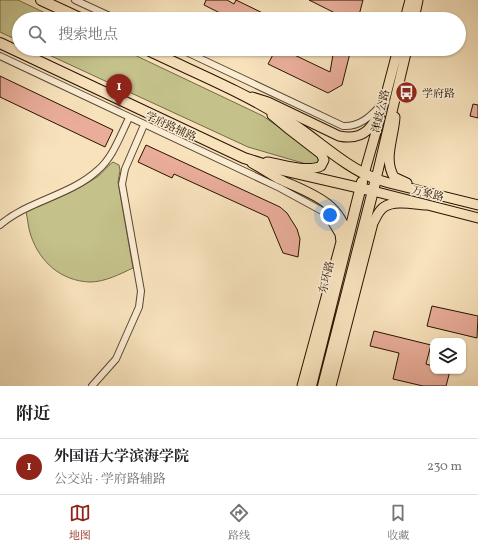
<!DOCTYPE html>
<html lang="zh">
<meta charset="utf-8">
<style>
body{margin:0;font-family:Vollkorn,"Noto Serif SC",serif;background:#f2f2f2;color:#202124}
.controls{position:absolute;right:12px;bottom:12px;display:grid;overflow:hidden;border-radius:8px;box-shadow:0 1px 3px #0004}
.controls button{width:36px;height:36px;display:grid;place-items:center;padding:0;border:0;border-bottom:1px solid #e0e0e0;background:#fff;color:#202124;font:20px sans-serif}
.you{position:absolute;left:330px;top:215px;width:14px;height:14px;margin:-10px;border:3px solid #fff;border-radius:50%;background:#1a73e8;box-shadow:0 0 0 6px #1a73e833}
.badge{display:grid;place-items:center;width:26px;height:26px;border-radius:50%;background:#8f2418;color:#fff;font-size:13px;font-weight:700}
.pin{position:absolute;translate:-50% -33px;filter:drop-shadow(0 1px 2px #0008)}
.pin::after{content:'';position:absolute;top:21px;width:14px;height:12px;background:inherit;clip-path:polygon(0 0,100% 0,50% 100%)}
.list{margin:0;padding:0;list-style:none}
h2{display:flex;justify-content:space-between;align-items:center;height:52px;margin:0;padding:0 16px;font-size:17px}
h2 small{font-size:13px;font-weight:400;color:#757577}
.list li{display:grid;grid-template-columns:26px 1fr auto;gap:12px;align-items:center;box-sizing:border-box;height:56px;padding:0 16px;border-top:1px solid #e0e0e0}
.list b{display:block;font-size:15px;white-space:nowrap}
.list p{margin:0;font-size:13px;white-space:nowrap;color:#757577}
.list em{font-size:13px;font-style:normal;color:#757577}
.icon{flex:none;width:22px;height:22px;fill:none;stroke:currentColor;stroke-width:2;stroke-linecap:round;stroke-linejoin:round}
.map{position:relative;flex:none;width:478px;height:386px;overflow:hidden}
.search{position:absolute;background:#fff;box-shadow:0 1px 3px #0004;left:12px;right:12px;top:12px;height:44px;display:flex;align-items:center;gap:10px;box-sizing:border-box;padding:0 14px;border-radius:22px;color:#757577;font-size:15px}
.sheet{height:108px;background:#fff}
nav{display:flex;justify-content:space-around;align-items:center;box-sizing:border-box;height:56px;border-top:1px solid #e0e0e0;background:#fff;font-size:11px;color:#757577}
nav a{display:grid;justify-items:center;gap:2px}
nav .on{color:#8f2418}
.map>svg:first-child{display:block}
</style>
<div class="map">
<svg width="478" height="386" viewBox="0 0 478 386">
<rect width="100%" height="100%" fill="#f7e2bc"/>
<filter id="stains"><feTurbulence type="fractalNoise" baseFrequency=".005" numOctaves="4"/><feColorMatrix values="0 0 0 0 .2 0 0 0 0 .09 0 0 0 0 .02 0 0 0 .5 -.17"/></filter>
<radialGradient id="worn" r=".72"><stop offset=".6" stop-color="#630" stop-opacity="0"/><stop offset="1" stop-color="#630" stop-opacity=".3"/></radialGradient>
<path fill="#c4c18b" stroke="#766a46" d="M0,0h18l40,19h-39v22l-19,-9z
M36,49h86l141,67 54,38 2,7 -1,2 -5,3 -65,-19z
M113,162l6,3 1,5 -2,12 15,86c-13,6 -28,14 -43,14 -29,-1 -50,-20 -59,-46 -3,-8 -3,-16 -5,-24 25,-11 49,-20 71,-35 6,-4 10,-11 16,-15z"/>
<path fill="#e9ad99" stroke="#271301" d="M206,0h21l7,4 2,-4 39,19h-43l-28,-14z
M309,0h54l-5,19h-17v-3z
M276,49h6l48,23 4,-23h17l-9,36 -14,8 -60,-29z
M0,76l113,54 -8,17 -105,-50z
M473,104l5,1v13l-8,-2z
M146,145l134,62 7,6 10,16 3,10 -2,18 -15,-4 -15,-36 -94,-43 -2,4 -34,-16z
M432,306l46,10 -1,22 -50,-12z
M374,331l57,14 -5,19 7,2v5h17l-4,15h-23l-30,-7 6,-26 -29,-7z"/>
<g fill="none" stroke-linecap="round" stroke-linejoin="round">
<defs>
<path id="minor" d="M75,0l41,19
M180,49l163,77c16,1 27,-9 37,-20
M0,56l280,132 44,24 7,7
M0,225c29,-25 70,-29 98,-55 15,-13 22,-34 31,-52
M92,386l24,-27 23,-52 2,-16 -19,-107 3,-15 19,-44"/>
<path id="primary" d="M405,19l5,-19
M414,19l4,-19
M407,49l-31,130 13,4 89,22
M252,97l16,5 71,34c29,6 36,-14 46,-35
M383,106l15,-57
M395,117c-1,20 -12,42 -1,60l13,6
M267,162c15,2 41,11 54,4l3,-6 -3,-6 -31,-24 -18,-15
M252,163c9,5 18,11 27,16 30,14 61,22 69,59
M364,174l16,-56
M373,191l105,27
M302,386l39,-144 -1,-8 -9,-15
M331,386l42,-163c3,-5 5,-12 11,-16 10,-7 29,-3 41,-2"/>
<path id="trunk" d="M41,0l41,19
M0,43l244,115 38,12 91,21
M146,49c45,22 93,41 136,68 32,19 59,48 94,62l-53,207
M311,386l51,-204"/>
</defs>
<use href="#minor" stroke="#5b4730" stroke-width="8"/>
<use href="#primary" stroke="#271301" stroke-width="11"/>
<use href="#trunk" stroke="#271301" stroke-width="12"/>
<use href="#minor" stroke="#faecd3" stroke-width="6"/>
<use href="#primary" stroke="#f7e2bc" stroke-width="9"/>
<use href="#trunk" stroke="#f7e2bc" stroke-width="10"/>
</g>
<defs>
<symbol id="bus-disc" viewBox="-11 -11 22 22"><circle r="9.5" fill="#8f2418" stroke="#faecd3"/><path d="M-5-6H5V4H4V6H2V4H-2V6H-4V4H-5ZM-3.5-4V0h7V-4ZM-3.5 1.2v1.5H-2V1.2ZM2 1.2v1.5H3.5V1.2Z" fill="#fff"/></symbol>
</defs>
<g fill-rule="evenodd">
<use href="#bus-disc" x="394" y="80" width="25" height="25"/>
</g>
<g text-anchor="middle" stroke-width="3" stroke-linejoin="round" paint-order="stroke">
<g font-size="11" fill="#271301" stroke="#faecd3" text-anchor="start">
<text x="422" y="97">学府路</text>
</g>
<g font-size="11" fill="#271301" stroke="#faecd3">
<text transform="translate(380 111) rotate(-76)" y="4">津歧公路</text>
<text transform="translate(171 126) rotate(25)" y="4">学府路辅路</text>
<text transform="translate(428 193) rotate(14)" y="4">万象路</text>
<text transform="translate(326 277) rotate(-76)" y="4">东环路</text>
</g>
</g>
<rect width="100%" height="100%" filter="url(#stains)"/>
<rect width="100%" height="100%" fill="url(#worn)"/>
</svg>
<div class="controls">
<button><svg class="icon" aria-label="layers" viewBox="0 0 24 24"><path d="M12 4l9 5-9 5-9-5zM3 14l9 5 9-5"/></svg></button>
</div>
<div class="you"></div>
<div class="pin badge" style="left:119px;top:107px">1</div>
<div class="search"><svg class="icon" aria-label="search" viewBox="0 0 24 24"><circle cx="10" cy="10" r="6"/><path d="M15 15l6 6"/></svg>搜索地点</div>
</div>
<section class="sheet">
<h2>附近<small></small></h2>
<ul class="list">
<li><span class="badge">1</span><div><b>外国语大学滨海学院</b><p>公交站 · 学府路辅路</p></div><em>230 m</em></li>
</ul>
</section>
<nav>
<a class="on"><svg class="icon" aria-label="map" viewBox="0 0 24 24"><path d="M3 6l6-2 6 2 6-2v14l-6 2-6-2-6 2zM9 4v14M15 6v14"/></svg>地图</a>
<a><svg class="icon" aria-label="directions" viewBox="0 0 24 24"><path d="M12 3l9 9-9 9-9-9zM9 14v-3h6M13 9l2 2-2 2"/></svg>路线</a>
<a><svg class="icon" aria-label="saved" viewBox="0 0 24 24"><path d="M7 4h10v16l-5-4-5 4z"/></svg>收藏</a>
</nav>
